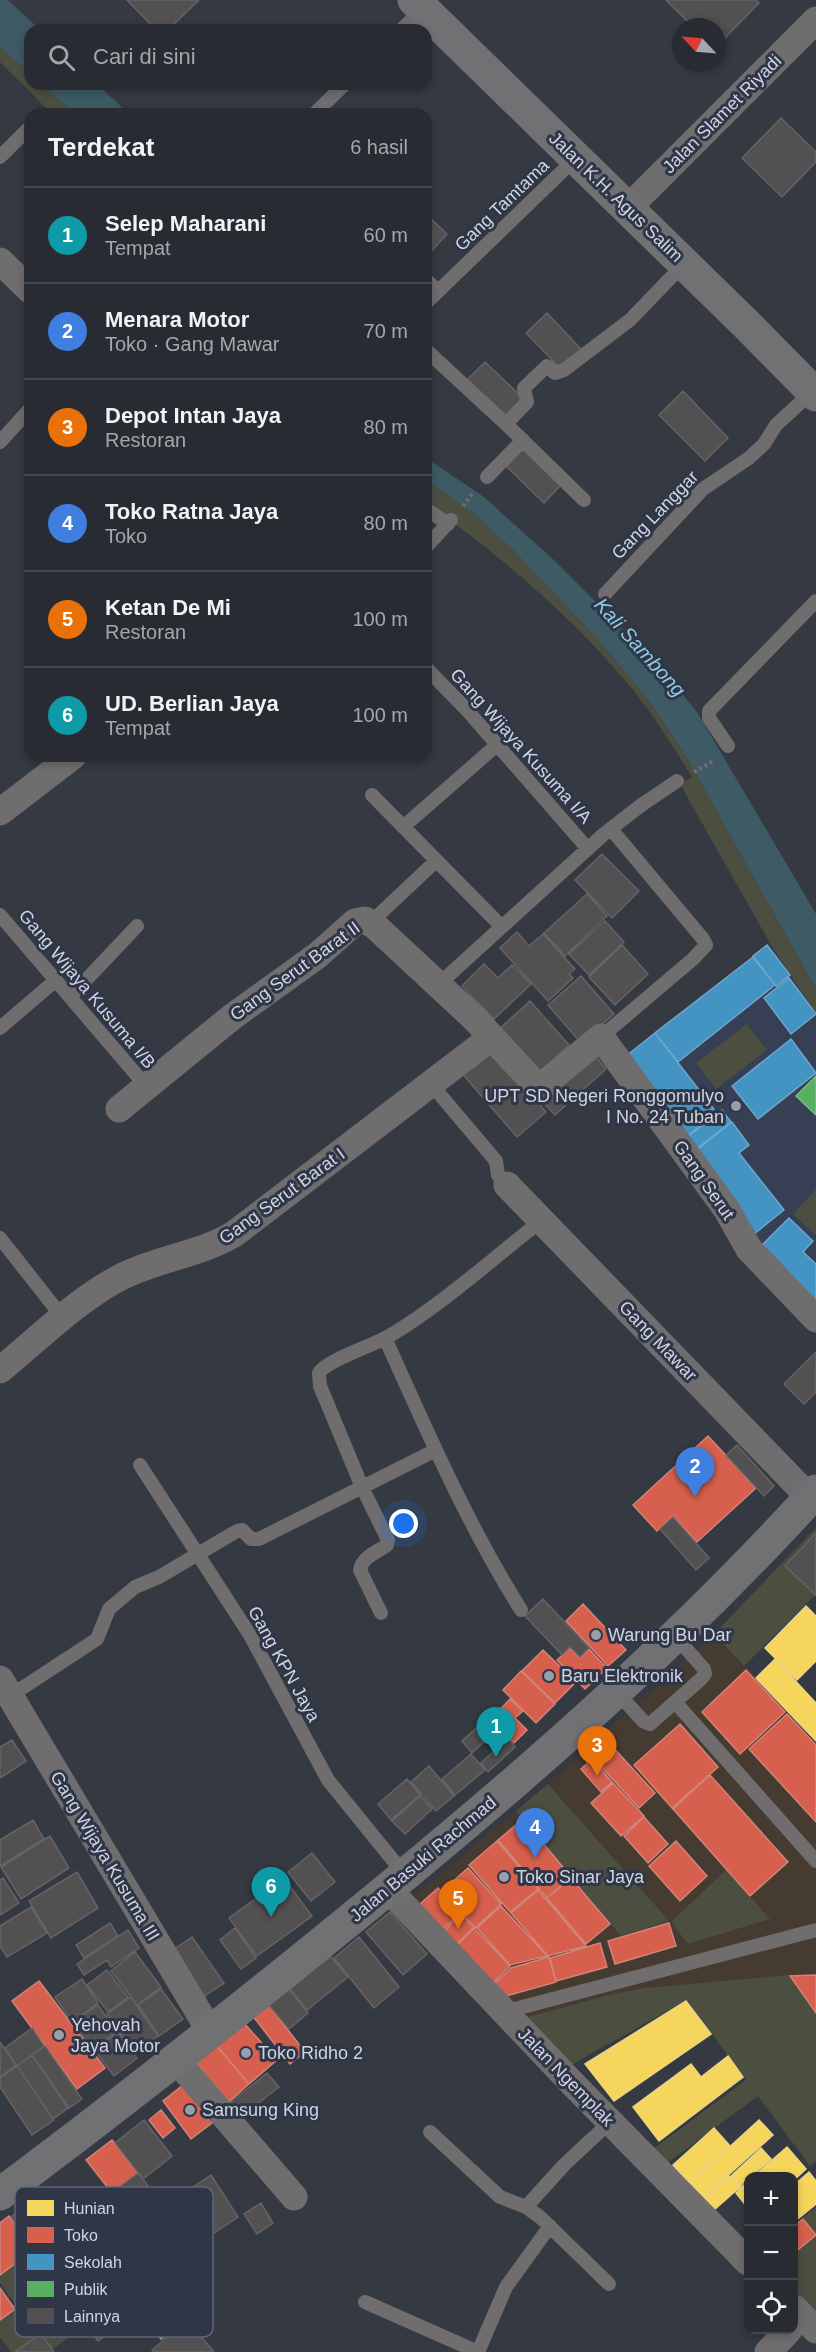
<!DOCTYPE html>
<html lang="id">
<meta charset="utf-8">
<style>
body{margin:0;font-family:Helvetica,sans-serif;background:#34373e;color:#f1f3f6}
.controls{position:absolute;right:18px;bottom:18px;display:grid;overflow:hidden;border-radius:12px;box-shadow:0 3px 9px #0003}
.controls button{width:54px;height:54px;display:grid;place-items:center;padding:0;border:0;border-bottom:2px solid #44474d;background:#282b32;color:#f1f3f6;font:30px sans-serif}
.compass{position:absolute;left:672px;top:18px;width:54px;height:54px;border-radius:50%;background:#282b32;box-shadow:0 3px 9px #0003;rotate:296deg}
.you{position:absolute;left:404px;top:1524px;width:21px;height:21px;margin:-15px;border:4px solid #fff;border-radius:50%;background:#1a73e8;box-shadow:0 0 0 9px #1a73e833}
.badge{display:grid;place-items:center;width:39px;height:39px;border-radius:50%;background:#9a9ea9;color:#fff;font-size:20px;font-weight:700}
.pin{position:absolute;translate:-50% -50px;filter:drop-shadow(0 2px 3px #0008)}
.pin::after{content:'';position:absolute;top:32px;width:21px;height:18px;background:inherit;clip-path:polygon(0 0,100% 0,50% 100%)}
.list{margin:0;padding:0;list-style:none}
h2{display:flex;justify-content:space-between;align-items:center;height:78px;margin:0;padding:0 24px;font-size:26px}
h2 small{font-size:20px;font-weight:400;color:#a5a7ac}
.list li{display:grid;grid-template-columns:39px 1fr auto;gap:18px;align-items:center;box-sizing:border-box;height:96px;padding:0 24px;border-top:2px solid #44474d}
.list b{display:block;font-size:22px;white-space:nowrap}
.list p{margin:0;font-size:20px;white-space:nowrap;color:#a5a7ac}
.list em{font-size:20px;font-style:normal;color:#a5a7ac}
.icon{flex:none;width:33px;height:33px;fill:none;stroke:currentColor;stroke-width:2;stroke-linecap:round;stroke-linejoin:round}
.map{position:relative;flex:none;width:816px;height:2352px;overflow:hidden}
.search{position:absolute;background:#282b32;box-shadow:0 3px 9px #0003;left:24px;top:24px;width:408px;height:66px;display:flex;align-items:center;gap:15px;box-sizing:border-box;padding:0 21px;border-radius:18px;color:#a5a7ac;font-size:22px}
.panel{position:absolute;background:#282b32;box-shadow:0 3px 9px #0003;left:24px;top:108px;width:408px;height:654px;border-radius:18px}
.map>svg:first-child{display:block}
</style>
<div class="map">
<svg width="816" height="2352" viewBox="0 0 816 2352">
<rect width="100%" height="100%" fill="#353942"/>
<path fill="#463b30" d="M714,1634l102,108v272l-28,-39 -94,9 -123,81 -160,-166 105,-88 105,125 47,-16 -120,-136z"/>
<path fill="#363f54" d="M770,943l46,71v296l-60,-60 -136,-191z"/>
<path fill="#4c4f40" d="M0,47l30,27v10h11l34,30h-23l-52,-52z
M426,480l49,34 39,37 88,93 47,57 39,59 128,229v25l-46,-71 -90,-159 12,-7c-19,-30 -37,-60 -59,-87 -56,-69 -135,-137 -207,-187z
M747,1024l20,26 -51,39 -20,-26z
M816,1189v46l-23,-21z
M816,1528v69l-2,-1 -70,70 -30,-32z
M548,1784l121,137 -48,15 -105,-125z
M726,1870l44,49 -82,25 -17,-22z
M788,1975l28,39v147l-6,5 -52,-70 -91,67 -14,-14 93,-69 -59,-80 -116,65 -47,-47 89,-24 33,-6z
M816,2207v106l-22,-22v-66z
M31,2251l54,74 -32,24 -12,-16 -25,19h-5l-11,-15v-17l17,-13 -17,-24v-9z"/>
<path fill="#3d5a65" d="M0,0h8l32,30h-10v44l-30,-27z
M41,84h56l32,30h-54z
M426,458l58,39 71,64 103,103 39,48 119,202v75l-128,-229 -39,-59 -47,-57 -88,-93 -39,-37 -49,-34z"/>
<path fill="#f6d55c" stroke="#ebd584" stroke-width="1.5" d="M806,1606l10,10v45l-19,19 -32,-32z
M775,1659l41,44v38l-60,-63z
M686,2001l25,33 -97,67 -29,-37z
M728,2056l15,21 -84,64 -26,-34 58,-43 10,13z
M759,2120l14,15 -70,63 -13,-15z
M714,2128l16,18 -41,37 -16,-18z
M787,2147l19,22 -12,11v-4h-40z
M761,2148l10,11 -20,17h-3l-8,11 -9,-11z
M809,2172l7,9v23l-22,18v-37z
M729,2176l11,11 -26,23 -10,-11z
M748,2181v27l-12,-15z"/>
<path fill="#d6604d" stroke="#d48379" stroke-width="1.5" d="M708,1436l48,52 -59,54 -24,-26 -16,15 -24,-26z
M583,1604l43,46 -18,16 -42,-45z
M570,1648l10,10 9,-9 18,19 -22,21 -28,-29z
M543,1650l33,32 -21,21 -33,-32z
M746,1670l39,42 -45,42 -38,-42z
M521,1671l34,33 -19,19 -33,-33z
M510,1699l13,12 -8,7 12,12 -13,13 -23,-24z
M787,1714l29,31v77l-67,-73z
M680,1724l38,43 -46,41 -38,-43z
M610,1744l45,49 -16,15 -45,-49z
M592,1759l20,23 -11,10 -20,-23z
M710,1775l78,87 -38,34 -77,-87z
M613,1783l31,33 -23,20 -30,-33z
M644,1817l24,27 -20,19 -24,-27z
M523,1819l48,58 -24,21 -49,-58z
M497,1841l41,48 -28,23 -41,-47z
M676,1841l31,35 -27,25 -31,-35z
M468,1868l33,36 -26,24 -33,-37z
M571,1878l39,46 -24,20 -39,-46z
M438,1888l23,25 -19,17 -23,-25z
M538,1890l48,56 -38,10 -37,-43z
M501,1906l46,50 -37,9 -33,-37z
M461,1914l13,13 -18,18 -13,-13z
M669,1923l7,23 -61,18 -7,-23z
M474,1928l36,38 -17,17 -36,-38z
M600,1943l7,24 -51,14 -6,-23z
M549,1957l7,25 -50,14 -12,-12 17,-16z
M816,1975v38l-26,-37z
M39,1981l66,87 -28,21 -65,-88z
M267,2003l38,49 -15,12 -38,-49z
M243,2022l34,38 -28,24 -33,-39z
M216,2045l33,39 -20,18 -33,-39z
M188,2081l29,38 -26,20 -28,-38z
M161,2110l14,18 -12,10 -14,-18z
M112,2140l26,33 -26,20 -26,-33z
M9,2216l25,33 -34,26v-52z
M803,2219l13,16 -22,18v-27z
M0,2288l15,21 -15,11z"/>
<path fill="#4393c3" stroke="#6da7cc" stroke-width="1.5" d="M767,945l23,30 -14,11 -23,-30z
M753,957l22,28 -97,77 -23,-29z
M789,978l27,36 -25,20 -27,-36z
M655,1033l62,80 -34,26 -62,-79z
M791,1039l25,34 -58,46 -26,-33z
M722,1110l9,12 -40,31 -9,-12z
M732,1122l17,23 -10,8 45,57 -30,24 -62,-80z
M789,1218l24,23 -10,11 13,12v43l-59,-57z"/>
<path fill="#5aae61" stroke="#7dba87" stroke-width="1.5" d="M816,1076v39l-20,-19z
M121,2205l77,106 -37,28 -12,-15 -8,6 -66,-91z"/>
<path fill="#535052" stroke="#656365" stroke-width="1.5" d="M127,0h72l-31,30h-12z
M666,0h90l3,3 -42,43v-19h-24z
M781,118l35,34v10l-34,35 -40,-39z
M426,214l21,20 -21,23z
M547,313l34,36 -20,20 -35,-36z
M485,362l39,37 -18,18 -39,-37z
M683,391l45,47 -23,23 -46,-46z
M523,444l40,39 -19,20 -40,-39z
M602,854l37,37 -27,27 -37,-38z
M587,894l20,22 -42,40 -21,-23z
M605,921l19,21 -35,33 -20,-21z
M517,932l12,14 14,-12 32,35 -6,5 4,4 -25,23 -48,-53z
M622,945l26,29 -33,31 -26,-28z
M484,964l14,14 14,-13 19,19 -37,35 -32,-33z
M581,976l33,38 -33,29 -33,-38z
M530,1001l39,44 -32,30 -40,-44z
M489,1046l57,66 -29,25 -57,-66z
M592,1052l14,17 -51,46 -15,-16z
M816,1352v40l-12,12 -20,-20z
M737,1445l37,41 -10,10 -38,-41z
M673,1517l36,41 -13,12 -36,-41z
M816,1533v62l-31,-29z
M543,1599l46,49 -9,9 -10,-10 -8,8 -37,-39z
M487,1718l11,11 -26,24 -10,-12z
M500,1729l15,18 -27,25 -7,-9 14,-13 -8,-9z
M12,1740l14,21 -26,17v-31z
M471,1754l14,16 -30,25 -13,-16z
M429,1766l25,30 -18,15 -25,-29z
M407,1779l13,16 -29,25 -13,-16z
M420,1796l12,13 -27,25 -13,-13z
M33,1820l11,19 -44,27v-26z
M50,1836l19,32 -48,31 -20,-32z
M312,1853l23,29 -24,19 -23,-29z
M77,1872l21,36 -47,30 -22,-37z
M3,1878l16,25 -19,12v-35z
M284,1878l28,38 -55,40 -28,-38z
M31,1907l16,26 -40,24 -7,-11v-20z
M390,1912l37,42 -24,21 -37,-43z
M110,1923l8,13 -34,22 -8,-13z
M235,1928l21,30 -15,11 -21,-29z
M128,1930l11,18 -28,19 -4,-7 -23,15 -7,-11z
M192,1937l32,46 -25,17 -32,-46z
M359,1937l40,50 -25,21 -40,-50z
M135,1952l26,35 -24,18 -26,-34z
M330,1956l18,21 -41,33 -17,-21z
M107,1970l21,27 -20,15 -21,-27z
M82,1979l16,24 -26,19 -17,-25z
M288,1988l20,25 -19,16 -21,-25z
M161,1989l22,30 -24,17 -21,-31z
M131,1997l27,39 -23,17 -28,-39z
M98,2005l19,27 -25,17 -19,-27z
M32,2028l12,18 -27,20 -12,-18z
M118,2032l19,26 -23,18 -20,-26z
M0,2042l16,23 -16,12z
M45,2046l37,53 -13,9 -37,-53z
M32,2055l36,53 -15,11 -36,-53z
M17,2066l37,54 -22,15 -32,-48v-9z
M267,2073l12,14 -37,29 -11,-14z
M144,2120l28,36 -29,23 -28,-36z
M138,2173l72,93 -27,20 -71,-93z
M211,2175l27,42 -24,16 -27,-42z
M39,2196l28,38 -28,20 -28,-37z
M261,2203l12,20 -16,11 -13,-20z
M94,2273l34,45 -30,23 -34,-45z
M187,2320l27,32h-60l-2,-2z
M41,2333l13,19h-39z"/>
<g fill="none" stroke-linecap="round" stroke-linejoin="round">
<path stroke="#6d6d70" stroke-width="4" stroke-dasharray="3 3" stroke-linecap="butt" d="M463,506l10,-13
M694,772l19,-11"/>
<path stroke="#706d6f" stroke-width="14" d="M401,30l22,-21
M314,114l31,-30
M0,157l30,-30
M426,280l12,11
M426,303l150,-145
M426,350l80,74 78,76
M506,424l21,-22 -3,-14 23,-22 8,7 9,-3 66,-50 54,-56
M0,442l30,-33
M487,477l36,-37
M426,509l22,15
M426,547l25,-27
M605,594l98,-105 46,-31 15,-14 12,-19 36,-33
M426,668l40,41 122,140
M728,746l-19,-28v-7l107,-110
M372,795l130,132
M403,827l95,-83
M0,915l146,171
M370,923l66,-62
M439,984l165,-150 36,-28 37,-25
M70,997l67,-71
M0,1028l56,-48
M601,1037l92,-78 13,-14 -3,-6 -92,-110
M431,1084l65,77 2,14 9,10
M0,1238l63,80
M385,1338c42,93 82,186 136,272
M140,1465l110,170 78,145 77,95
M381,1613l-21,-43c2,-13 17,-18 27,-25l1,-5 -26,-53 -42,-101 -1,-13c7,-13 56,-28 72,-38 53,-32 101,-76 150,-114
M616,1691l27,30 7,3 51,-45 4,-5 -1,-5 -29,-33
M10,1696l87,-57 12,-30 26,-22 24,-10 78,-46 5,-1 9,9h8l177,-89
M675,1702l141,159
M503,2012l313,-82
M430,2132l70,65 26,10 14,10 69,67
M526,2207l38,-42 46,-43
M365,2302l113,50
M478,2352l28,-65 44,-61"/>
<path stroke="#706d6f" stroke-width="27" d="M628,208l188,-188
M0,261l30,29
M0,812l73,-56
M119,1109l113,-92 86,-62 37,-33 10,-2 10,6 100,93 62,67 6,-1 58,-48 126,173 22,39 67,70
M507,1185l303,313
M0,1370c38,-31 78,-71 121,-93 37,-19 78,-22 113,-43l258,-197
M0,1679l211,354
M388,1889l181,191 179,182
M176,2060l118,137
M794,2308l22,22
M768,2352l21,-22"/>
<path stroke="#717073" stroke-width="33" d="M414,0l332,324 70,71
M0,2194c117,-87 232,-178 346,-271 165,-134 327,-274 470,-432"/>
</g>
<g fill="#9a9ea9" stroke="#2f3648" stroke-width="2">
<circle cx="736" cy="1106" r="6"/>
<circle cx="596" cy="1635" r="6"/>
<circle cx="549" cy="1676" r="6"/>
<circle cx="504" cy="1877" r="6"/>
<circle cx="59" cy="2035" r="6"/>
<circle cx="246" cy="2053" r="6"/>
<circle cx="190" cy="2110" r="6"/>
</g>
<g text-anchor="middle" stroke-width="6" stroke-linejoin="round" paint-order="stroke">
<g font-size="18" fill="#d0d5e0" stroke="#2f3648">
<text transform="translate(722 114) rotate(-45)" y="6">Jalan Slamet Riyadi</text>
<text transform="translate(616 197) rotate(44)" y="6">Jalan K.H. Agus Salim</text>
<text transform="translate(502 205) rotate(-44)" y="6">Gang Tamtama</text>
<text transform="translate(655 515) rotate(-46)" y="6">Gang Langgar</text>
<text transform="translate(521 746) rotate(48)" y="6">Gang Wijaya Kusuma I/A</text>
<text transform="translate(295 971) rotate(-36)" y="6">Gang Serut Barat II</text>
<text transform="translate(87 989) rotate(50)" y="6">Gang Wijaya Kusuma I/B</text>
<text transform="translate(704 1180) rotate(55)" y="6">Gang Serut</text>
<text transform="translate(282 1196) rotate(-36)" y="6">Gang Serut Barat I</text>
<text transform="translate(658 1341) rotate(46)" y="6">Gang Mawar</text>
<text transform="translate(284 1664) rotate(61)" y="6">Gang KPN Jaya</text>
<text transform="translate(105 1856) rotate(59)" y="6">Gang Wijaya Kusuma III</text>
<text transform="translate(423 1859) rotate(-40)" y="6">Jalan Basuki Rachmad</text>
<text transform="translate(566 2077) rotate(46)" y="6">Jalan Ngemplak</text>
</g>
<g font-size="18" fill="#d0d5e0" stroke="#2f3648" text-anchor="start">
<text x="724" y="1102" text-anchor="end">UPT SD Negeri Ronggomulyo<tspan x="724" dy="21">I No. 24 Tuban</tspan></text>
<text x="608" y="1641">Warung Bu Dar</text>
<text x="561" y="1682">Baru Elektronik</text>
<text x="516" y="1883">Toko Sinar Jaya</text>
<text x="71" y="2031">Yehovah<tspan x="71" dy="21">Jaya Motor</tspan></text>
<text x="258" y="2059">Toko Ridho 2</text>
<text x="202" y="2116">Samsung King</text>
</g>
<g font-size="20" font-style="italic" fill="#8ecce2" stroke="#2f3648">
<text transform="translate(640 647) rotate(48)" y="7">Kali Sambong</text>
</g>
</g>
<rect x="15" y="2187" width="198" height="150" rx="9" fill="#2f3648" stroke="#5f6676" stroke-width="1.5"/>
<rect x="27" y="2200" width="27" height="16" fill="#f6d55c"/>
<rect x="27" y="2227" width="27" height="16" fill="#d6604d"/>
<rect x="27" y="2254" width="27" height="16" fill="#4393c3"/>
<rect x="27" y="2281" width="27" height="16" fill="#5aae61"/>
<rect x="27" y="2308" width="27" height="16" fill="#535052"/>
<g font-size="16" fill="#d0d5e0">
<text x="64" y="2214">Hunian</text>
<text x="64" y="2241">Toko</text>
<text x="64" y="2268">Sekolah</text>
<text x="64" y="2295">Publik</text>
<text x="64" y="2322">Lainnya</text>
</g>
</svg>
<div class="controls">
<button>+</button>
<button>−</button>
<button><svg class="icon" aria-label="locate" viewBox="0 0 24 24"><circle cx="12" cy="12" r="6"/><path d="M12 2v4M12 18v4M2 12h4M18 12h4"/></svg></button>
</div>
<svg class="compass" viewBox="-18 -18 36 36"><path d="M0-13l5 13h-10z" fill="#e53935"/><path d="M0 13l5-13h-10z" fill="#a5a7ac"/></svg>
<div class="you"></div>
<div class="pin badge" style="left:496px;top:1757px;background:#0f9aa8">1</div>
<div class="pin badge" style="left:695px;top:1497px;background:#3f7fe0">2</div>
<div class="pin badge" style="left:597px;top:1776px;background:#e8710a">3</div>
<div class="pin badge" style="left:535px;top:1858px;background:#3f7fe0">4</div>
<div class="pin badge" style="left:458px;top:1929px;background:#e8710a">5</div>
<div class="pin badge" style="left:271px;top:1917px;background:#0f9aa8">6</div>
<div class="search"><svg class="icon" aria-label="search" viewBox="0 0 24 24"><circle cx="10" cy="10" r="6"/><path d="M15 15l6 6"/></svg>Cari di sini</div>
<section class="panel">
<h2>Terdekat<small>6 hasil</small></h2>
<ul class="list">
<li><span class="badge" style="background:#0f9aa8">1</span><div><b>Selep Maharani</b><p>Tempat</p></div><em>60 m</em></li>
<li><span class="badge" style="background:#3f7fe0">2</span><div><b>Menara Motor</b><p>Toko · Gang Mawar</p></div><em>70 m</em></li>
<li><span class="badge" style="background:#e8710a">3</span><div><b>Depot Intan Jaya</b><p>Restoran</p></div><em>80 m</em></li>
<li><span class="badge" style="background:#3f7fe0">4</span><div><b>Toko Ratna Jaya</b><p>Toko</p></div><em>80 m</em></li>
<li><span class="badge" style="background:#e8710a">5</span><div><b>Ketan De Mi</b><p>Restoran</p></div><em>100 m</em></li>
<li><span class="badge" style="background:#0f9aa8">6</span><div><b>UD. Berlian Jaya</b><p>Tempat</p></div><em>100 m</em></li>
</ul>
</section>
</div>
